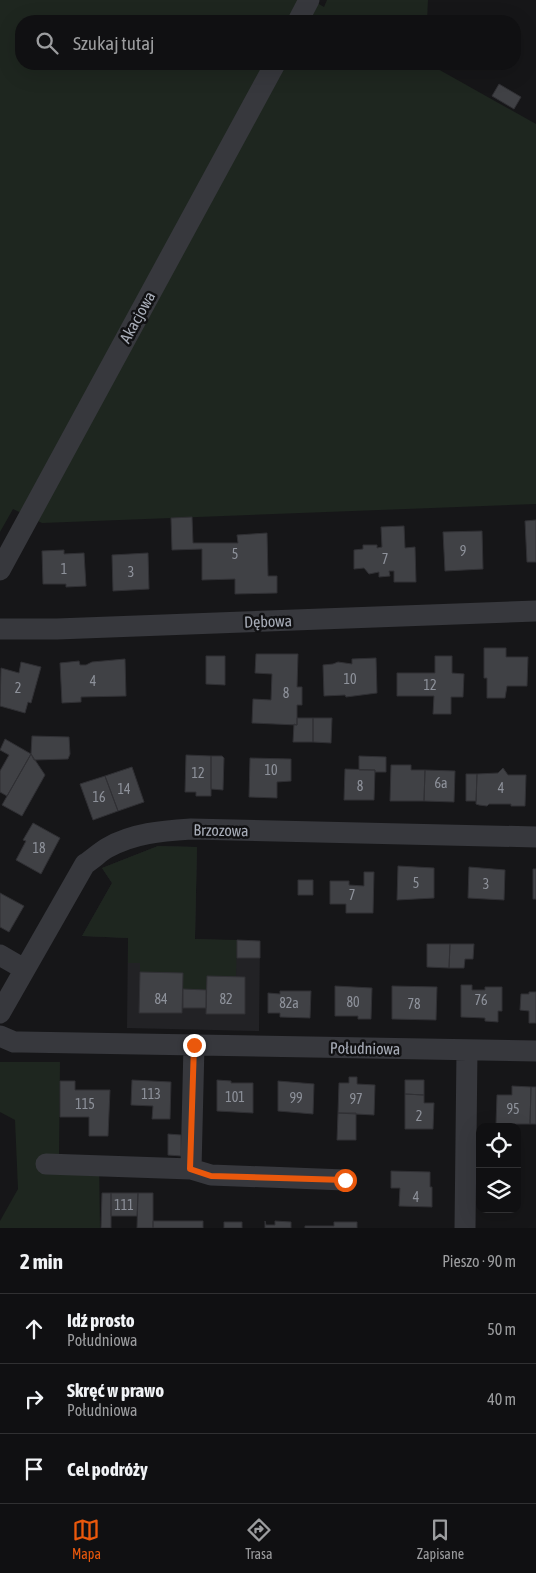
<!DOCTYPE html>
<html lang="pl">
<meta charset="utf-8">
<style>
body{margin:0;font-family:"Asap Condensed",sans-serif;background:#19191b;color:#f1f3f6}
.controls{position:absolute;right:15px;bottom:15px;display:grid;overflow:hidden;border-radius:10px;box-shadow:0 5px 20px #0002}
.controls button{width:45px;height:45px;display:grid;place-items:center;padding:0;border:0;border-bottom:1px solid #303032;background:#101012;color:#f1f3f6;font:25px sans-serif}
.stop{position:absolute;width:15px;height:15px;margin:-11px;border:4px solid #ea580c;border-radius:50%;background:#fff}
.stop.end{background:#ea580c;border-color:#fff;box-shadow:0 1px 5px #0008}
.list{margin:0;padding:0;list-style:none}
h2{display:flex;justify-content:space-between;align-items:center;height:65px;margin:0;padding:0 20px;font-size:21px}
h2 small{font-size:16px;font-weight:400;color:#9c9d9f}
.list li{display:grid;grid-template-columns:32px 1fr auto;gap:15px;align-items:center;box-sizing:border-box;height:70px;padding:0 20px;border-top:1px solid #303032}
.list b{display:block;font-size:19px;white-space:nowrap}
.list p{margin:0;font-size:16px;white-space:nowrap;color:#9c9d9f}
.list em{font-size:16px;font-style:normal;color:#9c9d9f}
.icon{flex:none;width:28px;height:28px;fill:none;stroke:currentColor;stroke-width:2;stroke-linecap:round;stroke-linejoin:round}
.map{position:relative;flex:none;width:536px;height:1228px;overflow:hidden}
.search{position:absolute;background:#101012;box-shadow:0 5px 20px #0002;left:15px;right:15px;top:15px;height:55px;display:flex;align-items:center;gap:12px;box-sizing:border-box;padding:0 18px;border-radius:20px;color:#9c9d9f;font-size:19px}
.sheet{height:275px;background:#101012}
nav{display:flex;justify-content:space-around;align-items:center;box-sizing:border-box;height:70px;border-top:1px solid #303032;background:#101012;font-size:14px;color:#9c9d9f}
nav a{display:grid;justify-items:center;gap:2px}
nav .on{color:#ea580c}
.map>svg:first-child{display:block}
</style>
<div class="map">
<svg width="536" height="1228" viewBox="0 0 536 1228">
<rect width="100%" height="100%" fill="#161618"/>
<path fill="#222225" d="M158,846l39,1 -2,92 65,2 -1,90 -132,-3 1,-90 -46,-2 30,-53 -10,-15z"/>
<path fill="#1e261f" d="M0,0h312l12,7 3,-7h101l-1,21h-406v43h408l107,60v380l-494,19 -29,-14 -13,23z
M158,846l39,1 -2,92 42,1 -1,36h-29l-1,14 -23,-1v-16l-43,-1v-9h-12v-25l-46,-2 30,-53 -10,-15z
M0,1062h60l-1,94 40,1 1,71h-100v-7l18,-32 -3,-69 -15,-8z"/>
<path fill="#404145" stroke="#303034" d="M499,84l22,13 -7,12 -22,-13z
M192,517l1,26h45l-1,-8 30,-2 1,43h9v17l-42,1v-15l-33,1v-31l-30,1 -1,-32z
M536,520v42h-9l-2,-41z
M404,526l1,22 10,-1 1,35h-22v-11h-5l1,5 -11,1v-5l-10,2 -5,-6 -10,1v-19l9,-1v-4h14v3l5,-1 -1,-20z
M482,531l1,38 -38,2 -2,-39z
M64,550v4l20,-1 2,33 -20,1v-3h-23l-1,-33z
M148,553l1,36 -36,2 -1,-36z
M484,648h22v9h22l-1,29h-20l-2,12h-18v-20h-3z
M256,654h42l-1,33h5v18h-5v20l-45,-2 1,-24 18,1 1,-26 -17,-1z
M206,656h19v29l-19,-1z
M435,656h17v17l12,1 -1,23h-12v17h-18l1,-18h-37v-23h38z
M376,658l1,35 -31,4 -1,-2 -21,1 -1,-31 10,-1 5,-2 14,2v-5z
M125,659l1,37 -45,1v5l-19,1 -2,-40 19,-2 1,4h6l6,-3z
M21,662l20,5 -10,36 -3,-1 -3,11 -25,-7 1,-38 18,5z
M297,718h16v24h-20l1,-18 3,1z
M313,718h19l-1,25 -18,-1z
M32,736l37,1 1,17 -2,5 -34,1 -3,-6z
M5,739l26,15 -24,42 -7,-4v-21l9,-16 -9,-5z
M31,754l14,21 -23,41 -20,-11z
M186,755l25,1v40h-15v-4h-11z
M211,756h11l2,2 -1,32 -12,-1z
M359,756l27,1v15h-11v-2h-16z
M250,758l41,1v22l-14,1v16l-28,-1z
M391,765h20v5h14l-1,31h-34z
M132,767l12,35 -26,9 -13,-35z
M503,768l5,7h18l-1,31h-14v-2h-22l-2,2 -8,-1 -3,-1 1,-30 21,-1z
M345,769l30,1 -1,30h-30z
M425,770l30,1 -1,31 -30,-1z
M466,774h11l-1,27h-10z
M105,776l13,35 -25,9 -13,-36z
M33,823l27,15 -19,36 -25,-14 10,-19 -3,-1z
M398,866l36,2v30l-37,2z
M469,867l36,3 -1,30 -36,-2z
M533,869h3v30h-3z
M364,872h10l-1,41h-27v-9h-16v-23h19v4l15,1z
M298,880h15v15h-15z
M0,893l24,13 -15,26 -9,-5z
M237,940l23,1v17h-23z
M427,944h23l-1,24 -22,-1z
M450,944h24l-1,15h-8l-1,9h-15z
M140,972l43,1 -1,40h-43z
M207,976l38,1v37h-39z
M461,985h11v5h13v-3h17v24h-4v11l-13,-1v-3l-24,-1z
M335,986l37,2 -1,31h-13v-3h-23z
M392,986l45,1 -1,33 -44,-1z
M183,989l23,1v18h-23z
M280,991h31l-1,27 -30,-1v-4h-12v-20l12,1z
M529,992h7v31h-7v-12l-9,-1 1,-16h8z
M349,1077h8v7l18,1 -1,30 -36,-2 1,-30h10z
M132,1080l39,2 -1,37h-18l1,-13 -22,-1z
M217,1080l14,1v2h22v30l-36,-2z
M405,1080h19v15l-19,-1z
M60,1081h15v9h35l-2,46h-19v-19h-29z
M278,1081l36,3 -1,30 -35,-3z
M512,1086l19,1 -1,37h-34l1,-29h15z
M531,1087h5v37h-6z
M405,1094l19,1v8h10l-1,26h-28z
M338,1113h18v27h-19z
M168,1134l13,1v21l-13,-1z
M391,1171l39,1v15h2v20l-33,-1 1,-18h-9z
M102,1193h9v35h-10z
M111,1193h27l-1,23h-26z
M138,1193h15v35h-16z
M153,1221h50v7h-50z
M265,1221l1,4h9v-4l16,1v6h-26z
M224,1222h18v6h-18z
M334,1222h23v6h-52v-2h29z"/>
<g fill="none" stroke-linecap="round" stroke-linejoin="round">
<path stroke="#37383d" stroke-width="21" d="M298,21l11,-21
M0,570l275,-506
M0,629h57l479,-18
M0,955l24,14
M0,1013l85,-149c8,-5 15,-12 22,-16 26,-15 55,-17 84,-19l345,8
M0,1036l14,6h7l515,9
M46,1164l145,5 20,6 134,5
M191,1169l3,-124
M465,1228l2,-178"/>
</g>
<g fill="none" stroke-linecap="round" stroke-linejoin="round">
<path stroke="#ea580c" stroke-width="6" d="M194,1045l-4,124 21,7 134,4"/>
</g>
<g text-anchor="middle" stroke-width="5" stroke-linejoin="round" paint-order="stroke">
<g font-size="14" fill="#8e929b">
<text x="463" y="556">9</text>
<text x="235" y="559">5</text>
<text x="385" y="564">7</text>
<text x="64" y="574">1</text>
<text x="131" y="577">3</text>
<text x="350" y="684">10</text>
<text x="93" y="686">4</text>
<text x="430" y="690">12</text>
<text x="18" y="693">2</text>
<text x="286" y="698">8</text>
<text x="271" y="775">10</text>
<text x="198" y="778">12</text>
<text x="441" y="788">6a</text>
<text x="360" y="791">8</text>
<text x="501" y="793">4</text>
<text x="124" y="794">14</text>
<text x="99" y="802">16</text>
<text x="39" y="853">18</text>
<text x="416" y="888">5</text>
<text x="486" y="889">3</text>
<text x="352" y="900">7</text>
<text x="161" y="1004">84</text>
<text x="226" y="1004">82</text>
<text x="481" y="1005">76</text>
<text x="353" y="1007">80</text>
<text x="289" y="1008">82a</text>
<text x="414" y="1009">78</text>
<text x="151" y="1099">113</text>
<text x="235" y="1102">101</text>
<text x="296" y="1103">99</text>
<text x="356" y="1104">97</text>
<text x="85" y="1109">115</text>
<text x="513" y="1114">95</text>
<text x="419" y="1121">2</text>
<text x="416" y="1202">4</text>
<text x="124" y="1210">111</text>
</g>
<g font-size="16" fill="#a8adb8" stroke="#111113">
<text transform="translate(137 317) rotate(-61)" y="6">Akacjowa</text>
<text transform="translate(268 621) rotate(-2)" y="6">Dębowa</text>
<text transform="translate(221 830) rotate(1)" y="6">Brzozowa</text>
<text transform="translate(365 1048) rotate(1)" y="6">Południowa</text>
</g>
</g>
</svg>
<div class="controls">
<button><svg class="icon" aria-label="locate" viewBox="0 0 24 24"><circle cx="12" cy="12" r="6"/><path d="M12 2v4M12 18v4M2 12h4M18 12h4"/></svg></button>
<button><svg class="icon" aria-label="layers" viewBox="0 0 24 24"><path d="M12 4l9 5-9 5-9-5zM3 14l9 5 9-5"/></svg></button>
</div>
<div class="stop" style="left:345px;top:1180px"></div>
<div class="stop end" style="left:194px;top:1045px"></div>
<div class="search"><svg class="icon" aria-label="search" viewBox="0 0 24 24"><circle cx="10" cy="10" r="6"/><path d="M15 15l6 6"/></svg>Szukaj tutaj</div>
</div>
<section class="sheet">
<h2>2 min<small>Pieszo · 90 m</small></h2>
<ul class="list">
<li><svg class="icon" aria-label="ahead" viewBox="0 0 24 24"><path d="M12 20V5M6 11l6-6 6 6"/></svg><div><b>Idź prosto</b><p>Południowa</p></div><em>50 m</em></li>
<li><svg class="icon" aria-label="right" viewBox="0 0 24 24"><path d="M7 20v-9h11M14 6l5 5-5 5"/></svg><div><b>Skręć w prawo</b><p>Południowa</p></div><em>40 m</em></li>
<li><svg class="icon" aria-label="arrive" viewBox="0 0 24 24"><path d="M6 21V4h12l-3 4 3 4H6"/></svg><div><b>Cel podróży</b></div></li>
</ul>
</section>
<nav>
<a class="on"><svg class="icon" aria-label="map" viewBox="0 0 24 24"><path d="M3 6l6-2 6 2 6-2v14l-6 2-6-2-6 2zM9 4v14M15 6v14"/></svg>Mapa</a>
<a><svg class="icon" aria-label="directions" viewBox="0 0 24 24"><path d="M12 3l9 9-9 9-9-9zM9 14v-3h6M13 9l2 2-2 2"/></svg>Trasa</a>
<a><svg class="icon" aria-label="saved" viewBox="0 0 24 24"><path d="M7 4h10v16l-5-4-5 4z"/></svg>Zapisane</a>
</nav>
